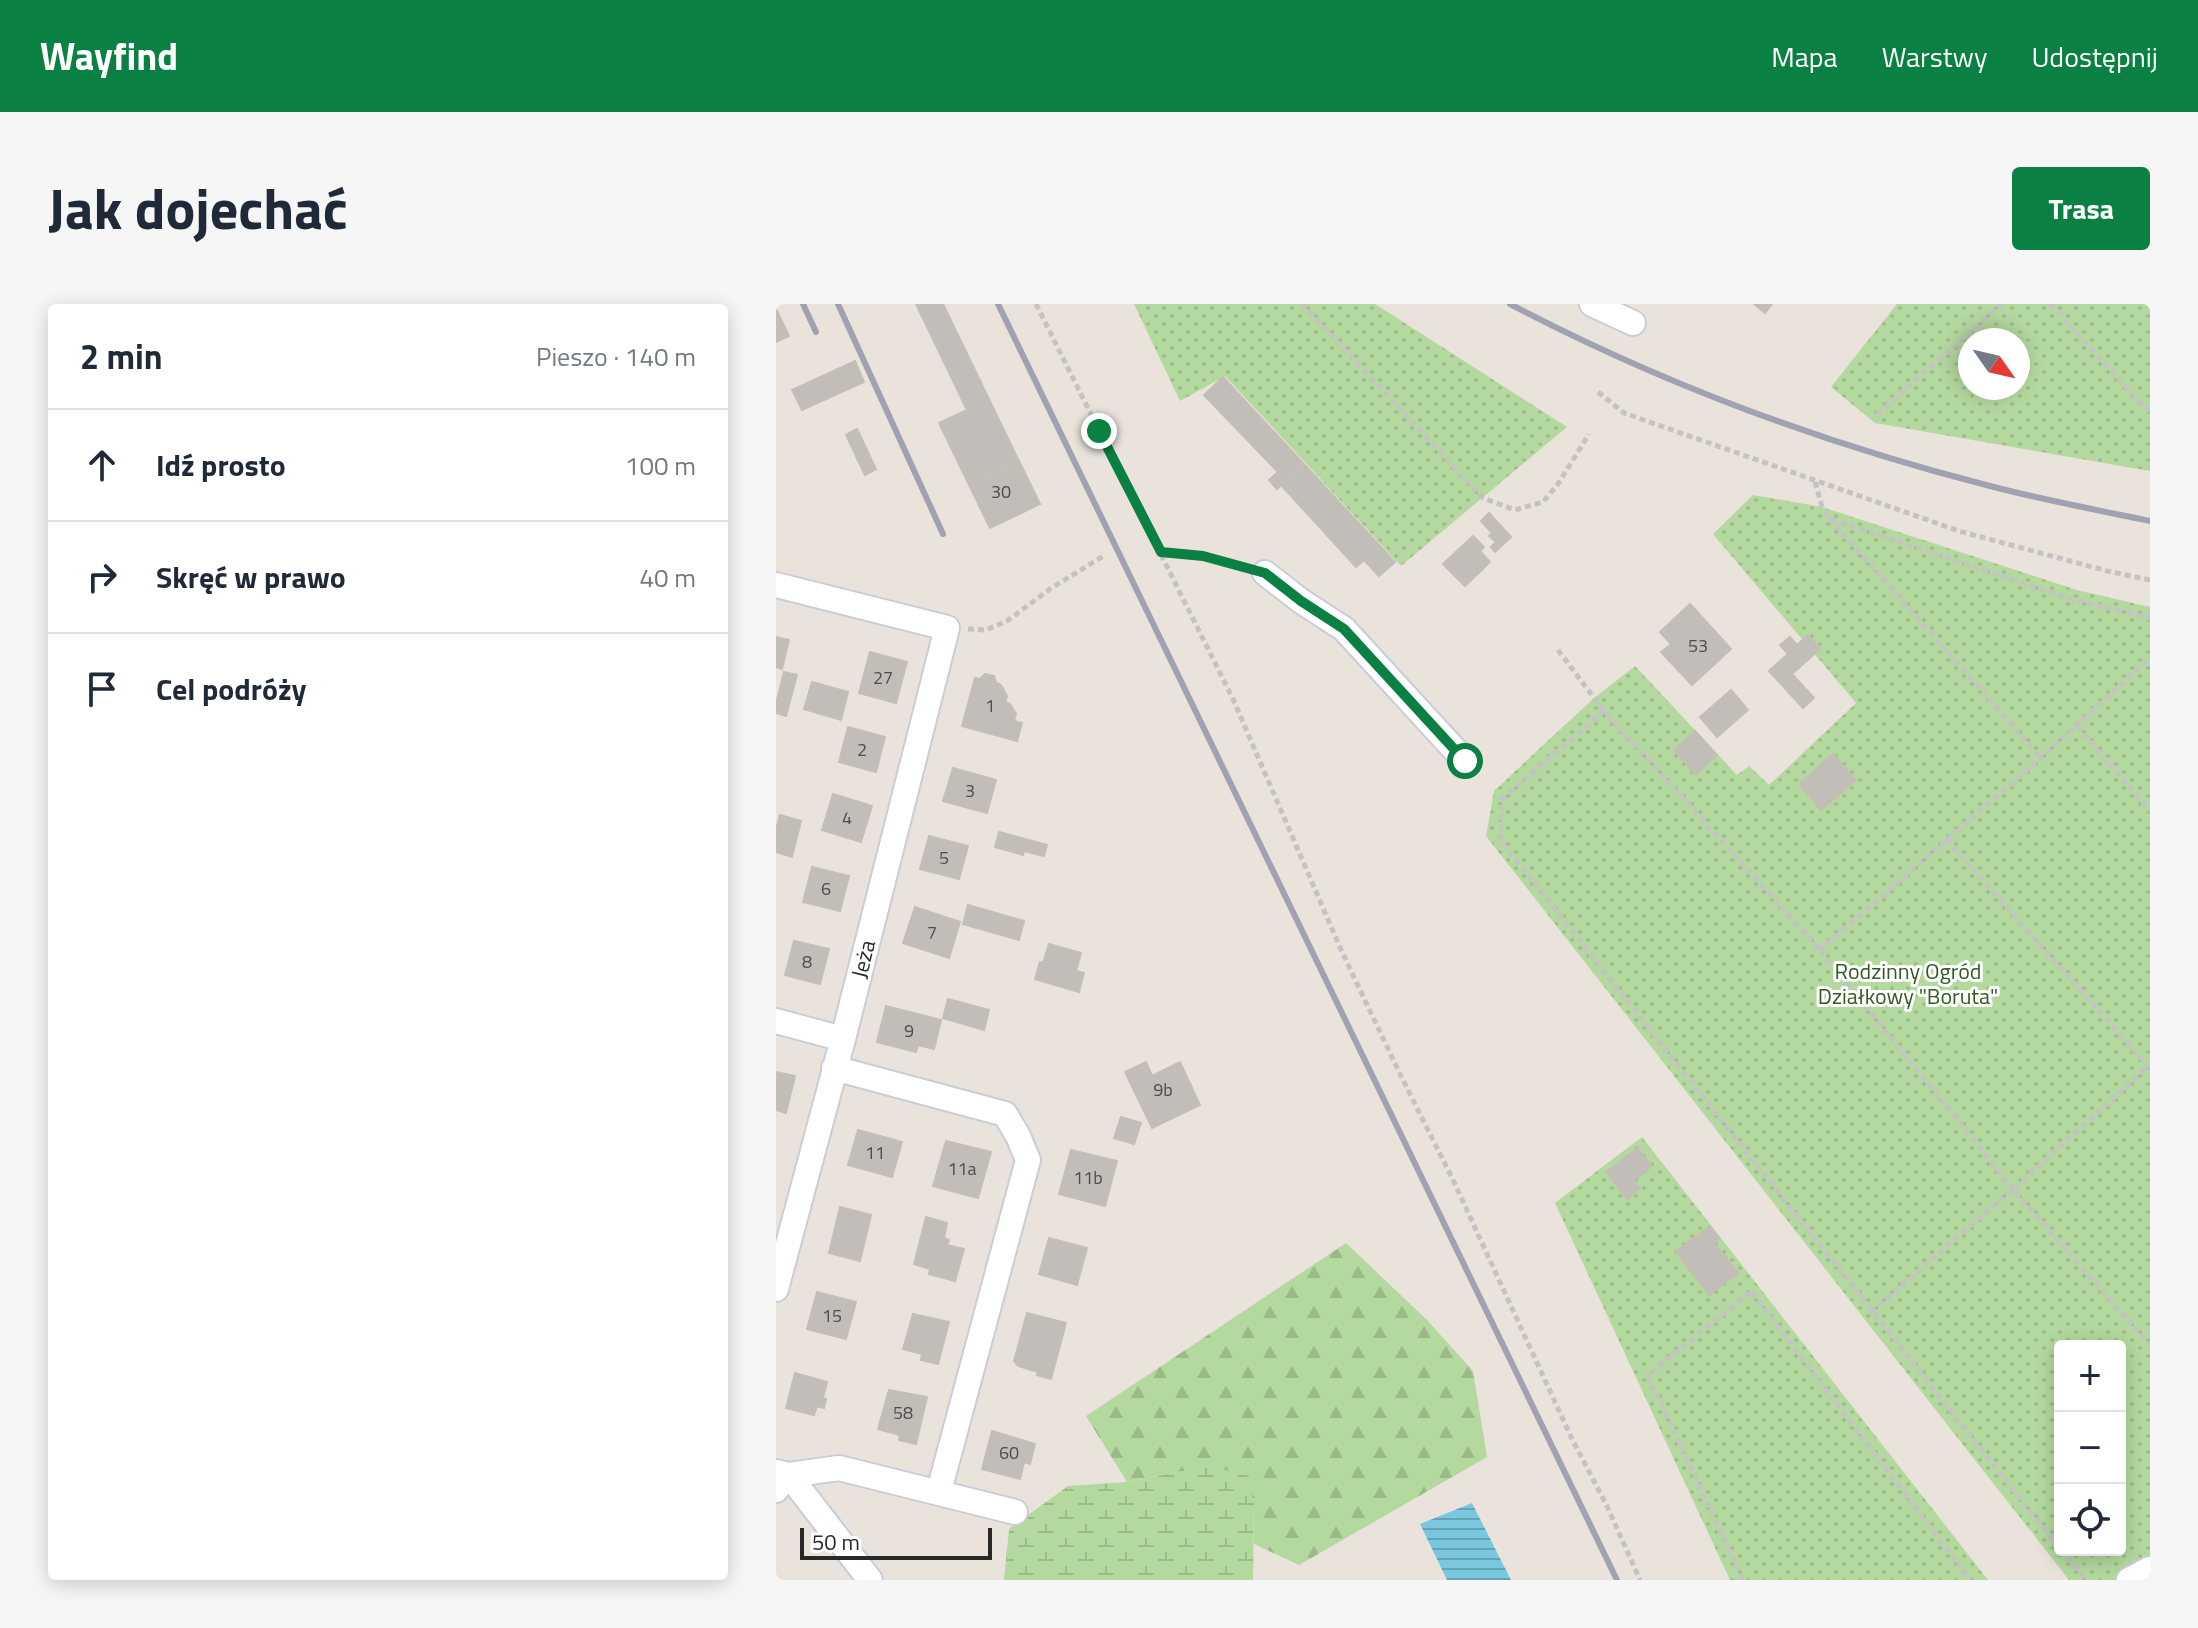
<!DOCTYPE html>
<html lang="pl">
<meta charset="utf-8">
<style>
body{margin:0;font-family:"Titillium Web",sans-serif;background:#f6f6f7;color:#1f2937}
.controls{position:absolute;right:24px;bottom:24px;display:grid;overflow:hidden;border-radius:8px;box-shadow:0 4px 20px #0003}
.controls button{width:72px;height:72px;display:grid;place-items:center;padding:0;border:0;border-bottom:2px solid #e0e1e3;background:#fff;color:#1f2937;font:40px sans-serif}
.compass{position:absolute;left:1182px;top:24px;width:72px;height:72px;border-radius:50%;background:#fff;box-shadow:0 4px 20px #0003;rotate:124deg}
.scale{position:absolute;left:24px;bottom:20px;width:192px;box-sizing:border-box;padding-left:8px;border:4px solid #282828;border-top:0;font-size:22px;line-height:28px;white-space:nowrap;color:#282828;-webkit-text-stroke:6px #fff;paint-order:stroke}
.stop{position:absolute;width:24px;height:24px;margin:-18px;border:6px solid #0b8043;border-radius:50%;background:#fff}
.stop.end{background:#0b8043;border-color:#fff;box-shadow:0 2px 8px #0008}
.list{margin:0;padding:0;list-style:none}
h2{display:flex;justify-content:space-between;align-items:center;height:104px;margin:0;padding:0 32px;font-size:34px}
h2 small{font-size:26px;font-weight:400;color:#747a83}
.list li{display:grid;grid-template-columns:52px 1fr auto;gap:24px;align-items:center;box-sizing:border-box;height:112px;padding:0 32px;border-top:2px solid #e0e1e3}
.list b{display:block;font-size:30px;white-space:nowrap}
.list em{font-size:26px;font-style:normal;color:#747a83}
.icon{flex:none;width:44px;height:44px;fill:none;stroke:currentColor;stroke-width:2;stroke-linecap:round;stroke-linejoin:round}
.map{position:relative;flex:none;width:1374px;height:1276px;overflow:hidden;border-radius:8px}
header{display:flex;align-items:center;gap:48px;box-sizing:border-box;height:112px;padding:0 40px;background:#0b8043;color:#fff}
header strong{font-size:38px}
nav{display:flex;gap:44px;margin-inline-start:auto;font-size:28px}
.intro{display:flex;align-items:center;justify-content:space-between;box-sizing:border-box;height:192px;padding:0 48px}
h1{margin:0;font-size:56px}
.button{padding:20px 36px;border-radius:8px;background:#0b8043;color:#fff;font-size:28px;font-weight:700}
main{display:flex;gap:48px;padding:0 48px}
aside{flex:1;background:#fff;border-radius:8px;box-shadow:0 4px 20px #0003}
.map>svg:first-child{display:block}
</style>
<header>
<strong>Wayfind</strong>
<nav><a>Mapa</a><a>Warstwy</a><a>Udostępnij</a></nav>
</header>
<div class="intro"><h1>Jak dojechać</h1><a class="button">Trasa</a></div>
<main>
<aside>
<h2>2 min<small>Pieszo · 140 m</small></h2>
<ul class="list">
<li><svg class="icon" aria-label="ahead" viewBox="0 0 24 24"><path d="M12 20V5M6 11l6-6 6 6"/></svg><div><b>Idź prosto</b></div><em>100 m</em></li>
<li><svg class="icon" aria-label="right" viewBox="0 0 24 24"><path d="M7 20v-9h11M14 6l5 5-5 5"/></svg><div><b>Skręć w prawo</b></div><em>40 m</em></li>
<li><svg class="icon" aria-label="arrive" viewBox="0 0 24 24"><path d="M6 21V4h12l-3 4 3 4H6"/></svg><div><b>Cel podróży</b></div></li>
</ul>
</aside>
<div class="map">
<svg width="1374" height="1276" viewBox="0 0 1374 1276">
<defs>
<pattern id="forest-firs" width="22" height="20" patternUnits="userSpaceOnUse" patternTransform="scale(2)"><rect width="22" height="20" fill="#b4d99e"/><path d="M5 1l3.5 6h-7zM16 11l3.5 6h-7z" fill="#9bba88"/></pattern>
<pattern id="wetland-marsh" width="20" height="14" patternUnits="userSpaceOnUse" patternTransform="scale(2)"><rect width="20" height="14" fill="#b4d99e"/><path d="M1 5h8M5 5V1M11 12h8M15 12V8" fill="none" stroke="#9bba88"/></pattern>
<pattern id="garden-dots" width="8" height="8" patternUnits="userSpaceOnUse" patternTransform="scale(2)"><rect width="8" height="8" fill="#b4d99e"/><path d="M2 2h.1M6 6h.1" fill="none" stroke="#9bba88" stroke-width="1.8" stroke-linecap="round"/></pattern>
<pattern id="water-rules" width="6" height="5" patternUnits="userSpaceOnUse" patternTransform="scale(2)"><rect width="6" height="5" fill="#7ac8df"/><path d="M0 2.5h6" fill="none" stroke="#64a2b5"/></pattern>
</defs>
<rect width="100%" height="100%" fill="#e9e3dc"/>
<path fill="url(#forest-firs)" d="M570,939l81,77 46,51 14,86 -188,108 -45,-21v-41l-45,-37 -82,16 -41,-66z"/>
<path fill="url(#wetland-marsh)" d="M433,1162l40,10 5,27 -1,77h-249l5,-51 59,-43 59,-4z"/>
<path fill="url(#garden-dots)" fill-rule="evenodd" d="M358,0h241l192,123 -166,139 -176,-190 -45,25z
M1121,0h253v167l-275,-48 -44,-36zM1242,36v48h-48v-48z
M977,191l69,12 255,83 73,17v973h-81l-583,-744 8,-45 100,-93 41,-32 102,109 12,-9 20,19 87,-82 -143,-169zM1284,1042h60v204h-60z
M866,833l346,443h-258l-175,-377z"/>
<path fill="url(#water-rules)" d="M696,1199l39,77h-64l-27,-56z"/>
<path fill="#c1bdb8" stroke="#c4beb6" stroke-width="2" d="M140,0h27l76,157 -50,24 -30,-62 28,-13z
M978,0h18l-7,9z
M0,5l13,27 -13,6z
M79,57l9,21 -62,28 -10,-20z
M447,73l81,87 -27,25 -8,-9 9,-8 -74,-77z
M81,125l19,40 -11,6 -19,-40z
M243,157l21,43 -50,24 -21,-43z
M528,160l91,98 -16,14 -15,-16 -8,7 -75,-82z
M713,209l22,24 -16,15 -4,-5 5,-5 -7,-6 3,-3 -11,-12z
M697,232l11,11 -4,4 10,11 -25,24 -22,-22z
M914,300l41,45 -39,36 -31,-33 10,-8 -11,-12z
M1032,331l12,14 -28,25 22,24 -11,10 -34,-37 19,-17 -8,-9 10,-8 7,8z
M0,333l13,3 -7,29 -6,-2z
M94,348l37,10 -11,41 -37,-10z
M8,368l13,3 -11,41 -10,-3v-9z
M209,370l9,2 2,7 5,2 6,11 -2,6 5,2 6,10 -2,7 8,2 -5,18 -55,-15 13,-48 5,1z
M36,378l36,10 -7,28 -37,-11z
M955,386l17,20 -31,27 -17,-20z
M72,423l37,10 -9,35 -37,-10z
M919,427l22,24 -21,20 -22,-25z
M1057,450l23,26 -35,30 -22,-26z
M177,464l43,12 -9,33 -44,-12z
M57,490l39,12 -11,36 -39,-12z
M4,511l21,6 -9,36 -16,-5v-22z
M223,528l48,13 -3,11 -20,-5 -1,4 -28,-8z
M153,532l39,10 -9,33 -39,-10z
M36,563l37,9 -9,35 -37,-9z
M192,601l56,16 -5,19 -56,-16z
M139,603l45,15 -11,36 -46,-15z
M18,637l35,8 -9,35 -35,-9z
M273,640l32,9 -5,18 8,2 -5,19 -44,-13 5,-17 3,1z
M172,695l41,11 -5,20 -41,-12z
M110,702l55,14 -7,29 -16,-4 -2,7 -39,-10z
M370,758l6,14 28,-14 20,43 -48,23 -27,-56z
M0,768l19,4 -9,37 -10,-3z
M345,813l20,6 -7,21 -20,-6z
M82,826l44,12 -10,35 -44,-12z
M170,837l45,11 -13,46 -45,-12z
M862,844l14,18 -18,15 6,8 -13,10 -21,-27z
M295,846l46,11 -12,45 -46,-12z
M64,903l31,8 -11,46 -31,-8z
M150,913l21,6 -3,15 5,2 -2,5 17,4 -9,32 -26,-7 1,-5 -16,-5z
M934,922l9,12 -5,4 24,31 -29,22 -33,-43z
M273,934l38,10 -10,37 -38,-11z
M41,988l39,10 -10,37 -39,-10z
M251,1009l39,10 -15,56 -14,-4 1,-3 -20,-6 -4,-5z
M137,1010l36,8 -11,42 -17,-4 1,-6 -19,-5z
M19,1069l32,9 -4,16 3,1 -2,9 -7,-2 -3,9 -28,-7z
M113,1086l38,7 -11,47 -17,-4 1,-5 -22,-6z
M216,1127l43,13 -5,20 -6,-2 -4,17 -38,-10z"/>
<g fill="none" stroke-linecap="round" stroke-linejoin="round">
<defs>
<path id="minor" d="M816,0l41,19
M489,269l36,28 43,28 121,132
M0,281l171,43 -104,411 -67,250
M0,717l67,18
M58,764l171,46 13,22 10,24 -89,331
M0,1168l13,3 50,-7 176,44
M0,1186l13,-15 81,105
M1353,1276l21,-11"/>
</defs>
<use href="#minor" stroke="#cacdd8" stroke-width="28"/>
<path stroke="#c3c3c3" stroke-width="5" stroke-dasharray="6 4" stroke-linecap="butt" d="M260,0l197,395 109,253 58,122 54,108 118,257 35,67 33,74
M526,0l181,194 32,12 28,-8 15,-18 31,-50
M1274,0l100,109
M822,88l26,21 335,118 148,40 43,9
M1101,110l125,-110
M1039,178l7,25 8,12 211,239
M1055,215l240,80 79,19
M386,249l41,3 39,11
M192,325l18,1 21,-9 43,-32 55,-34
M782,346l46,61 216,239 193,239 137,156
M828,407l-102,88 -1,42 559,708
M1301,422l73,85
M1170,535l204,229
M1044,646l221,-192 109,-100
M1095,1008l142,-123 137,-124
M1285,1246l24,30
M967,1276l-95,-204 103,-85 219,289"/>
<use href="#minor" stroke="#fff" stroke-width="24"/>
<path stroke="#9fa2b0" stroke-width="6" d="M27,0l13,28
M62,0l105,230
M222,0l619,1276
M734,0c151,79 315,140 480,182 53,14 107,24 160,35"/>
</g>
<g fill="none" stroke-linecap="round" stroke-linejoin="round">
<path stroke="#0b8043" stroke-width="10" d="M323,127l62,121 42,4 62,17 36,28 43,28 121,132"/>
</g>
<g text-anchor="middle" stroke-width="6" stroke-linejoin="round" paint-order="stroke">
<g font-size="18" fill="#4e4d4c">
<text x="225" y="194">30</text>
<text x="922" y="348">53</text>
<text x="107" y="380">27</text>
<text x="214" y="408">1</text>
<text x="86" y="452">2</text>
<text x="194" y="493">3</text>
<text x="71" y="520">4</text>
<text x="168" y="560">5</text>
<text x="50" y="591">6</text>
<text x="156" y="635">7</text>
<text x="31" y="664">8</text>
<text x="133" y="733">9</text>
<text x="387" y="792">9b</text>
<text x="99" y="855">11</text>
<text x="186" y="871">11a</text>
<text x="312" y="880">11b</text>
<text x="56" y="1018">15</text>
<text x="127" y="1115">58</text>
<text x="233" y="1155">60</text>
</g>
<g font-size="22" fill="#282828" stroke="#fff">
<text transform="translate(87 655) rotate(-76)" y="8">Jeża</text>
</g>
<g font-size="22" fill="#305c22" stroke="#fff">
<text x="1132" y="675">Rodzinny Ogród<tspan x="1132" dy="25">Działkowy "Boruta"</tspan></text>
</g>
</g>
</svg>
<div class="controls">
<button>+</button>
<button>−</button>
<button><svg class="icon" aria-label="locate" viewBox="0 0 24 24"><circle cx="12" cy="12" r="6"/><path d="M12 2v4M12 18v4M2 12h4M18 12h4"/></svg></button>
</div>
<svg class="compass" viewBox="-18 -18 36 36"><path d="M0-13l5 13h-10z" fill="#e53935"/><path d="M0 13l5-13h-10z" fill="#747a83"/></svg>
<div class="scale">50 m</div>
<div class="stop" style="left:689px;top:457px"></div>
<div class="stop end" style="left:323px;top:127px"></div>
</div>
</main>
